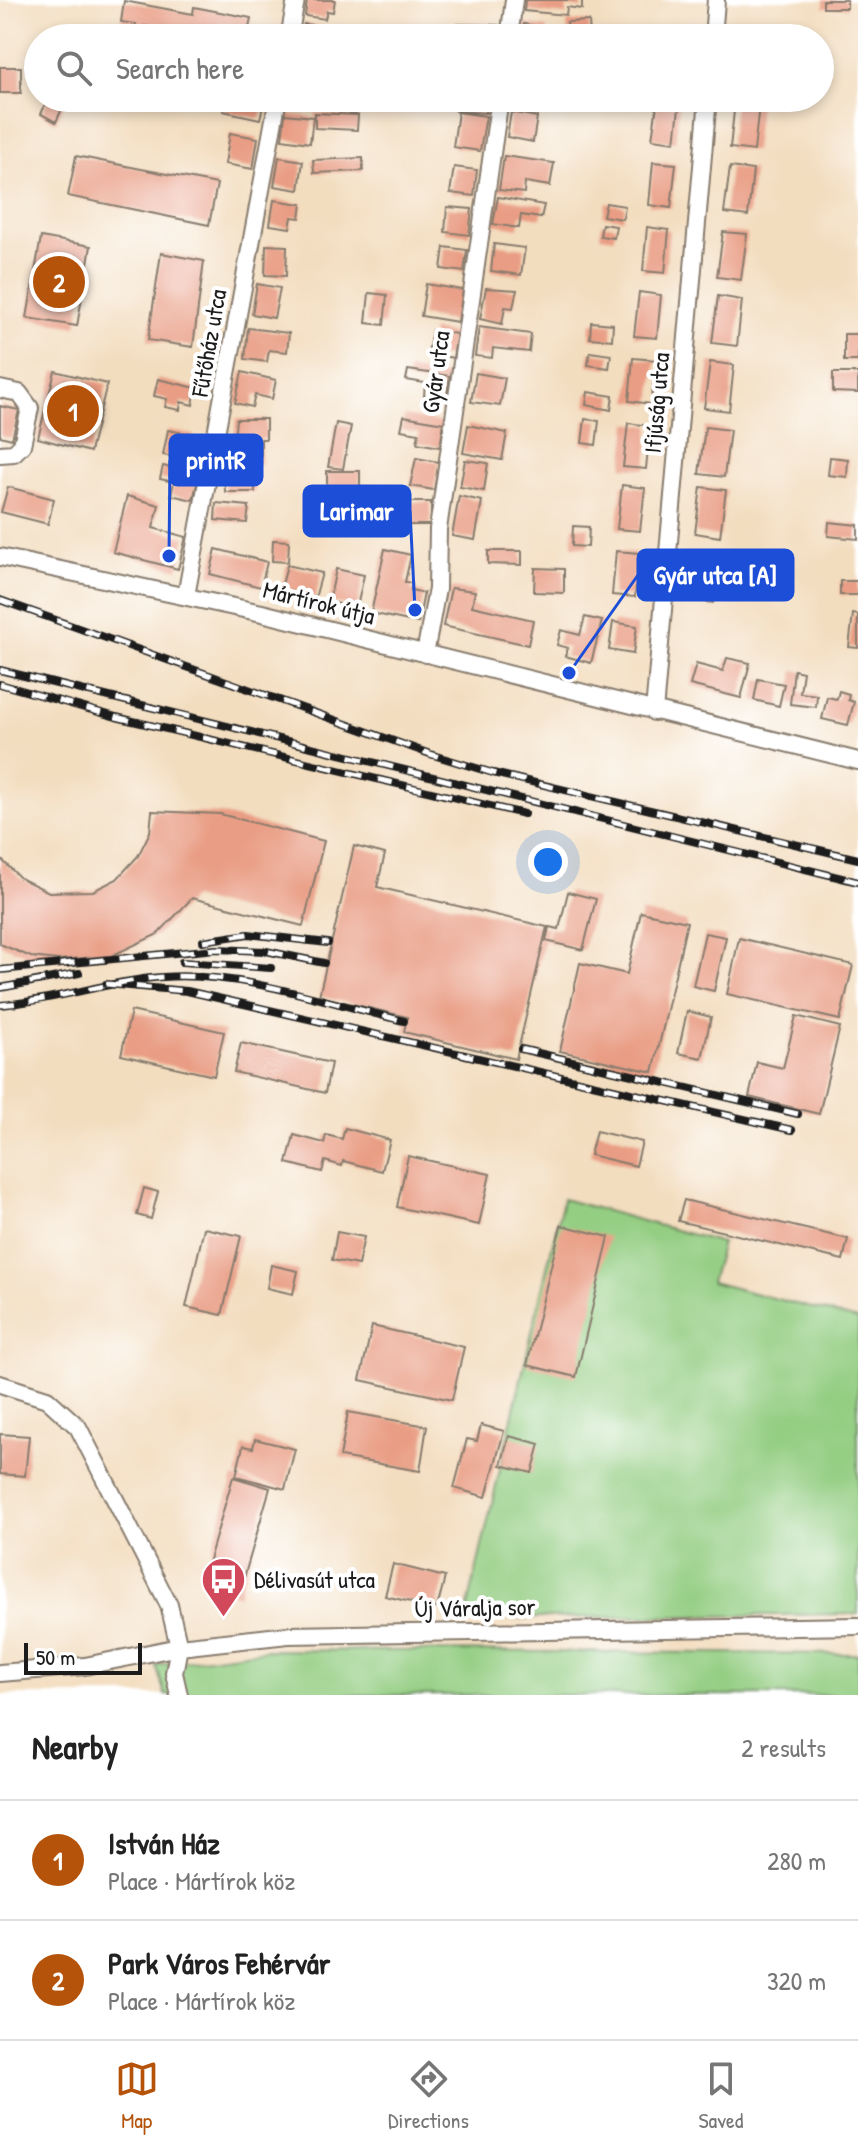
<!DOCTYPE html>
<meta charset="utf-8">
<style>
body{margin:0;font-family:"Patrick Hand",sans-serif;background:#f6f6f6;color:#222}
.scale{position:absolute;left:24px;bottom:20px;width:118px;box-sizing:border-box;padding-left:8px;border:4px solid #1c1c1c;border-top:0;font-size:22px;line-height:28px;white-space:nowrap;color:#1c1c1c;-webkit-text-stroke:6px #fff;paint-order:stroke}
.you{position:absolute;left:548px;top:862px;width:28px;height:28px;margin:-20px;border:6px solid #fff;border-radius:50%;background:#1a73e8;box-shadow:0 0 0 12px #1a73e833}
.badge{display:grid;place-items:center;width:52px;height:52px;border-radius:50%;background:#b45309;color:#fff;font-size:26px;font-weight:700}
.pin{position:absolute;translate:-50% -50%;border:4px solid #fff;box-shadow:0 2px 8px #0006}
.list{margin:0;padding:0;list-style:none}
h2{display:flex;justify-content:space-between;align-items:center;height:104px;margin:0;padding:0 32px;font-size:34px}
h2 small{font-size:26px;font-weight:400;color:#767676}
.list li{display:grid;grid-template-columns:52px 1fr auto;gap:24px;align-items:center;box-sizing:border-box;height:120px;padding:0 32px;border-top:2px solid #e0e0e0}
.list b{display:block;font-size:30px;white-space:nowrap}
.list p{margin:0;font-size:26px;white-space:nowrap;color:#767676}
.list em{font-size:26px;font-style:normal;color:#767676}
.icon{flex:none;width:44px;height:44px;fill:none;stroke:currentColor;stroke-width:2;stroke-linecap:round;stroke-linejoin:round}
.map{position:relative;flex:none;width:858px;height:1695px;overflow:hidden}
.search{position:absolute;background:#fff;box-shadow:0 4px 12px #0003;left:24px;right:24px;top:24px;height:88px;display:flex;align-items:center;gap:20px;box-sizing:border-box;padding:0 28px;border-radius:44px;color:#767676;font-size:30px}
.sheet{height:344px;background:#fff}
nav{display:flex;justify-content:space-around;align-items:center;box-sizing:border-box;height:112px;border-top:2px solid #e0e0e0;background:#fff;font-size:22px;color:#767676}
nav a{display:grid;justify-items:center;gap:4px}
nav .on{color:#b45309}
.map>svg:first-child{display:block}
</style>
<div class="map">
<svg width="858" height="1695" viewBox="0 0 858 1695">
<rect width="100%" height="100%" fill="#fff"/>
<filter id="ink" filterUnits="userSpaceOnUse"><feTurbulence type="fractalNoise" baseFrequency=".0125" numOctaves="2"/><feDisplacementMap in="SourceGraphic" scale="16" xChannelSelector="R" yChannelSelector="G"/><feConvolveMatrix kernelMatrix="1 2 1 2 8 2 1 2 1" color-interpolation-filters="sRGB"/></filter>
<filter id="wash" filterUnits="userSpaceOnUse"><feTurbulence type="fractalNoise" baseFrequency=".006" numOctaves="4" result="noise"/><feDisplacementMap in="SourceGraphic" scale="32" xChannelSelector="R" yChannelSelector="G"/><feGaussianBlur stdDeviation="1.8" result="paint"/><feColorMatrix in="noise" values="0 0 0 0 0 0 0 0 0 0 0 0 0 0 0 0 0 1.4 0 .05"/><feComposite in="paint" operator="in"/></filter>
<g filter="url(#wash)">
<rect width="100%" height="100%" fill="#f3ddbf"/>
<path fill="#94ce83" stroke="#587550" stroke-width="2" d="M563,1199l159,44 -11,39 147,38v294l-393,5z
M267,1650l591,4v41h-693l-9,-30z"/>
<g id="blocks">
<path fill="#e99d84" d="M307,0h28l-2,12 -6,-1 -2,8 -20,-3z
M525,0h57v9l-15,-2 -1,8 -42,-4z
M823,0h24v8h-24z
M124,1l69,13 1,-7 57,11 -4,20 -53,-10 -1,7 -16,-3 -1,6h-10l1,-8 -23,-4 -3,12h-8l3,-14 -15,-2z
M589,21l1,15h-22l-1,-14z
M304,24l26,3 -2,11h-26z
M457,24l41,1v13h-42z
M524,24l23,4 -1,10h-24z
M660,28l26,3v7h-27z
M0,67h21v26h-21z
M48,98h19l-11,24 -15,-8z
M226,98h39l-5,21 -37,-8z
M456,98h31l-1,15 -31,-2z
M658,98l22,2 -5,42 -23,-3z
M735,102l24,3 -5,46 -24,-3z
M458,112l28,4 -6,35 -27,-4z
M511,112l26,5 -4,25 -26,-5z
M315,113l43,2 -1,15 -42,-2z
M285,114l28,3 -3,26 -28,-4z
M230,133l28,5 -5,31 -28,-5z
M76,156l141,28 -8,41 -141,-29z
M504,156l50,7 -4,23 -25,-4 -1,11 -25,-3z
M279,157l24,4 -4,29 -25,-4z
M363,158v13l-49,2 -1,-13z
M653,162l23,2 -5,44 -22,-3z
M454,167l23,3 -3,26 -24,-3z
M730,167l23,3 -5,46 -24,-3z
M498,197l46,8 -3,13 -20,-3 -2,13 -26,-4z
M274,200l28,4 -2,14 -8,-1 -2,11 -20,-3z
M606,203l19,3 -2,13 -20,-3z
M447,207l25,2 -3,26 -24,-3z
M602,224l14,2 -2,12 -14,-2z
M647,227l22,3 -4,43 -22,-2z
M723,232l24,2 -6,46 -24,-3z
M41,237l50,9 -14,80 -50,-8z
M494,244l31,4 -4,27 -30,-4z
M266,245l21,1 -1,30 -21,-1z
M444,247l23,3 -3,22 -23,-3z
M161,253l43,8 -11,86 -45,-7z
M257,284l23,4 -6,30 -22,-4z
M426,284l37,6 -5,32 -37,-6z
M486,288l31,2 -4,18 -8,-1 -3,17 -22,-5z
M639,292l22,3 -4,43 -23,-2z
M369,293l18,2 -3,30 -18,-2z
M718,296l24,4 -5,46 -25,-3z
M591,322l22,2 -1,16 -22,-2z
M479,327l52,7 -2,18 -36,-4 -1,10 -17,-2z
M248,328l41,5 -2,19 -18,-2 -2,12 -22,-3z
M432,330l25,4 -4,24 -25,-5z
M844,334h14v27h-14z
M590,352l21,3 -2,13 -21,-3z
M633,358l23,2 -5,44 -22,-3z
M710,362l24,3 -5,46 -25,-3z
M408,370l42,6 -4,24 -22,-4 1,-13 -19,-3z
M55,371l52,13 -17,68 -52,-14z
M242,372l34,8 -4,19 -17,-4 -3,12 -17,-4z
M476,373l29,5 -5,28 -29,-4z
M833,373h25v20l-25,-1z
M158,379l38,9 -3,17 -12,-3 -1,8 -15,-3 2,-8 -13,-3z
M588,392l25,4 -2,14 -25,-5z
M0,406l19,4 -7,29 -12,-3z
M404,416l40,7 -4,24 -23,-4 2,-10 -18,-3z
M236,419h30v20h-5v25h-6v28h-30l-1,-28h8z
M585,419l14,2 -3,24 -14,-2z
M336,423l15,3 -8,43 -15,-2z
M628,423l22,3 -4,43 -23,-2z
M468,425l39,8 -5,27 -39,-7z
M705,427l25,3 -6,47 -25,-3z
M168,430l26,5 -5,25 -26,-5z
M830,457l18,2 -1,18 -19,-2z
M416,458l23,4 -5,28 -24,-4z
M465,460l23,3 -4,28 -24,-4z
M163,466l36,9 -6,25 -22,-5 3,-13 -14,-3z
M327,471h33v19h-33z
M622,485l23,3 -5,43 -23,-2z
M8,487l46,12 -6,25 -47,-12z
M701,487l25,3 -6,47 -25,-4z
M127,496l32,9 -6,23 33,9 -8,32 -65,-17z
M459,496l23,5 -7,39 -23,-4z
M379,502h52v23h-51z
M216,503l33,3 -2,17 -32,-3z
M829,522l29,3v14l-30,-3z
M573,526l16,1 -1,20 -16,-1z
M273,540l16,1 -1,21 -16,-1z
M216,549l51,13 -6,25 -51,-13z
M385,549l26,6 -6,27 7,1 -1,7 13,3 -6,30 -47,-10z
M488,551h34v14l-34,-1z
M616,551l23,2 -4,44 -23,-2z
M694,553l25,4 -6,46 -25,-3z
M287,565l35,8 -7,25 -34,-9z
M535,568l29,1v24l-30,-1z
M336,569l28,6 -7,32 -28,-5z
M840,581h18v14h-18z
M451,588l24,3 -3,15 61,14 -5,25 -85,-19z
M853,614l5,1v33l-9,-1z
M585,617l17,4 -11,42 -26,-7 3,-8 -11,-3 4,-15 19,5z
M613,622l24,4 -4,28 -24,-4z
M727,658l23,5 -9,35 -51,-13 6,-21 27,7z
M794,670l9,2 -3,21 17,2 -1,12 -26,-3z
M758,679l26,5 -5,22 -25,-6z
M839,691l10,3 -1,6 6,2 -6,23 -26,-6 5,-22 10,2z
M152,811l68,3 104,27 -21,85 -111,-28 -34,36 -47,22 -53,4 -27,-3 -31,-13v-86l20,20 29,14 44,-1 24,-12 21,-23 12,-24z
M354,846l31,8 -8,33 170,40 -31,132 -112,-27 3,-15 -88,-21z
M568,892l28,7 -13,51 -37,-9 3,-14 10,2z
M641,912l46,10 -34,150 -93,-21 20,-88 47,11z
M705,933l21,4 -12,54 -21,-5z
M739,938l114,27 -13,55 -113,-26z
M131,1011l93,21 -10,44 -93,-21z
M687,1011l24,6 -9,41 -24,-5z
M796,1016l44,11 -21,87 -70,-17 8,-35 26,6z
M241,1043l90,20 -6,30 -91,-21z
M345,1128l45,12 -8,31 -39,-10 -1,5 -17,-5 -3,11 -35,-9 7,-28 30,8 2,-8 16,4z
M596,1131l46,11 -6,24 -46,-11z
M408,1156l82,18 -11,51 -82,-18z
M144,1188l14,4 -7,27 -14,-4z
M684,1200l164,39 -5,21 -165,-39z
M561,1225l48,12 -33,140 -49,-12z
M204,1228l37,8 -19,79 -36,-8z
M337,1232l27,5 -6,28 -26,-5z
M271,1265l27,6 -5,23 -26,-6z
M372,1326l92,21 -12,53 -92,-20z
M348,1412l79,14 -7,45 -80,-14z
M481,1425l23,6 -18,66 -32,-9 13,-49 10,2z
M0,1434l29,2 -4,40 -25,-2z
M509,1436l31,8 -8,29 -31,-8z
M255,1439l40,10 -10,40 -49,-13 7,-30 10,2z
M233,1477l37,11 -31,107 -37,-11z
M393,1564l52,13 -8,31 -52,-12z"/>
</g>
</g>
<g filter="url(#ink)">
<use href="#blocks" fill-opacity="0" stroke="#887c6e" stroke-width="2"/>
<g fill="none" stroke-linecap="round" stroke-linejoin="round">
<defs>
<path id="minor" d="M289,38l7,-38
M509,38l5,-38
M713,38l3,-38
M0,389l19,4 11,15 -8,37 -8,8 -14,1
M0,557l262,56 596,148
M186,596l92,-498
M425,654l12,-65 1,-60 62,-431
M654,712l54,-614
M0,1384l47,15 31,28 91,178 10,42 -5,26 5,22
M0,1673l85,-7 94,-19 109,-12 570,-9"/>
</defs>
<use href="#minor" stroke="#887c6e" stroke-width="20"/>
<use href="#minor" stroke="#fff" stroke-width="16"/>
<defs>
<path id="rail" d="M0,600l430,154 63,19 365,86
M0,670l858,212
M0,684l116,33 408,97
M203,941l45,-7 80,9
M182,962l89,6
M0,970l216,-21 50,2 58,12
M106,984l81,7 605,139
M0,988l79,-15
M0,1005c55,-4 107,-24 163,-28 76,-6 166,26 241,44
M521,1049l277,65"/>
</defs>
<use href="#rail" stroke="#1c1c1c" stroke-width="8"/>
<use href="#rail" stroke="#fff" stroke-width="5" stroke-dasharray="15" stroke-linecap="butt"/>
</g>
</g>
<defs>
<symbol id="bus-pin" viewBox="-11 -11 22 30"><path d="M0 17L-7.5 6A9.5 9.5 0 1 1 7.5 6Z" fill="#d1495b" stroke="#fff"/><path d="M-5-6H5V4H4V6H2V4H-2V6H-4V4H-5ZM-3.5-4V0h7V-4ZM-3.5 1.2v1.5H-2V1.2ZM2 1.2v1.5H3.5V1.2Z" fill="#fff"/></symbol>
</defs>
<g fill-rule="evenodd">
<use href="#bus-pin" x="198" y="1554" width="51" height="69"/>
</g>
<g text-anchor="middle" stroke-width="8" stroke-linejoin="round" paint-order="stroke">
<g font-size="24" fill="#1c1c1c" stroke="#fff">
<text transform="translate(209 343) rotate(-80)" y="8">Fűtőház utca</text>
<text transform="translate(436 372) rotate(-82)" y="8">Gyár utca</text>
<text transform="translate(657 403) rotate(-85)" y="8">Ifjúság utca</text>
<text transform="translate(319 603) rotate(14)" y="8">Mártírok útja</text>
<text transform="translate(475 1608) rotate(-1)" y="8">Új Váralja sor</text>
</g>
<g font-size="24" fill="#1c1c1c" stroke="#fff" text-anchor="start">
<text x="254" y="1588">Délivasút utca</text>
</g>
</g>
<path fill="none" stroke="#1d4ed8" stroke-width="3" d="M169 556L170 460M415 610L410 511M569 673L638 575"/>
<g fill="#1d4ed8" stroke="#fff" stroke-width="3">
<circle cx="169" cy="556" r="8"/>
<circle cx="415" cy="610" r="8"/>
<circle cx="569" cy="673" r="8"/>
</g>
<g fill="#1d4ed8" stroke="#1d4ed8" stroke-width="3">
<rect x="170" y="435" width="92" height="50" rx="8"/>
<rect x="304" y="486" width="106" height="50" rx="8"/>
<rect x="638" y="550" width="155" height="50" rx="8"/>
</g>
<g font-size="26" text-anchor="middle" font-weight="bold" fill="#fff">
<text x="216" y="469">printR</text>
<text x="357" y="520">Larimar</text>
<text x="715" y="584">Gyár utca [A]</text>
</g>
</svg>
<div class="scale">50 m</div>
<div class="you"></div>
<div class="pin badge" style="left:73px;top:411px">1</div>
<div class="pin badge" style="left:59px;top:282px">2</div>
<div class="search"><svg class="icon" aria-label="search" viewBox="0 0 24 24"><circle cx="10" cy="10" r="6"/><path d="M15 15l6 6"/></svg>Search here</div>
</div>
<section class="sheet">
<h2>Nearby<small>2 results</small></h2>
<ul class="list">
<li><span class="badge">1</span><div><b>István Ház</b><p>Place · Mártírok köz</p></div><em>280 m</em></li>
<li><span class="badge">2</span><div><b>Park Város Fehérvár</b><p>Place · Mártírok köz</p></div><em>320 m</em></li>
</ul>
</section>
<nav>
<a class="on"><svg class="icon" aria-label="map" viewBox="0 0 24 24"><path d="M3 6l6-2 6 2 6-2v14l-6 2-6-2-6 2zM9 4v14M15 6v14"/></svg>Map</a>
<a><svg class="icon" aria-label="directions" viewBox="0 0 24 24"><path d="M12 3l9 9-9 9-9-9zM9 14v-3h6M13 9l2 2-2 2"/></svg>Directions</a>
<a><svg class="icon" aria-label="saved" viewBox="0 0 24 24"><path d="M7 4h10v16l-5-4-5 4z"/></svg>Saved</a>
</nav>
